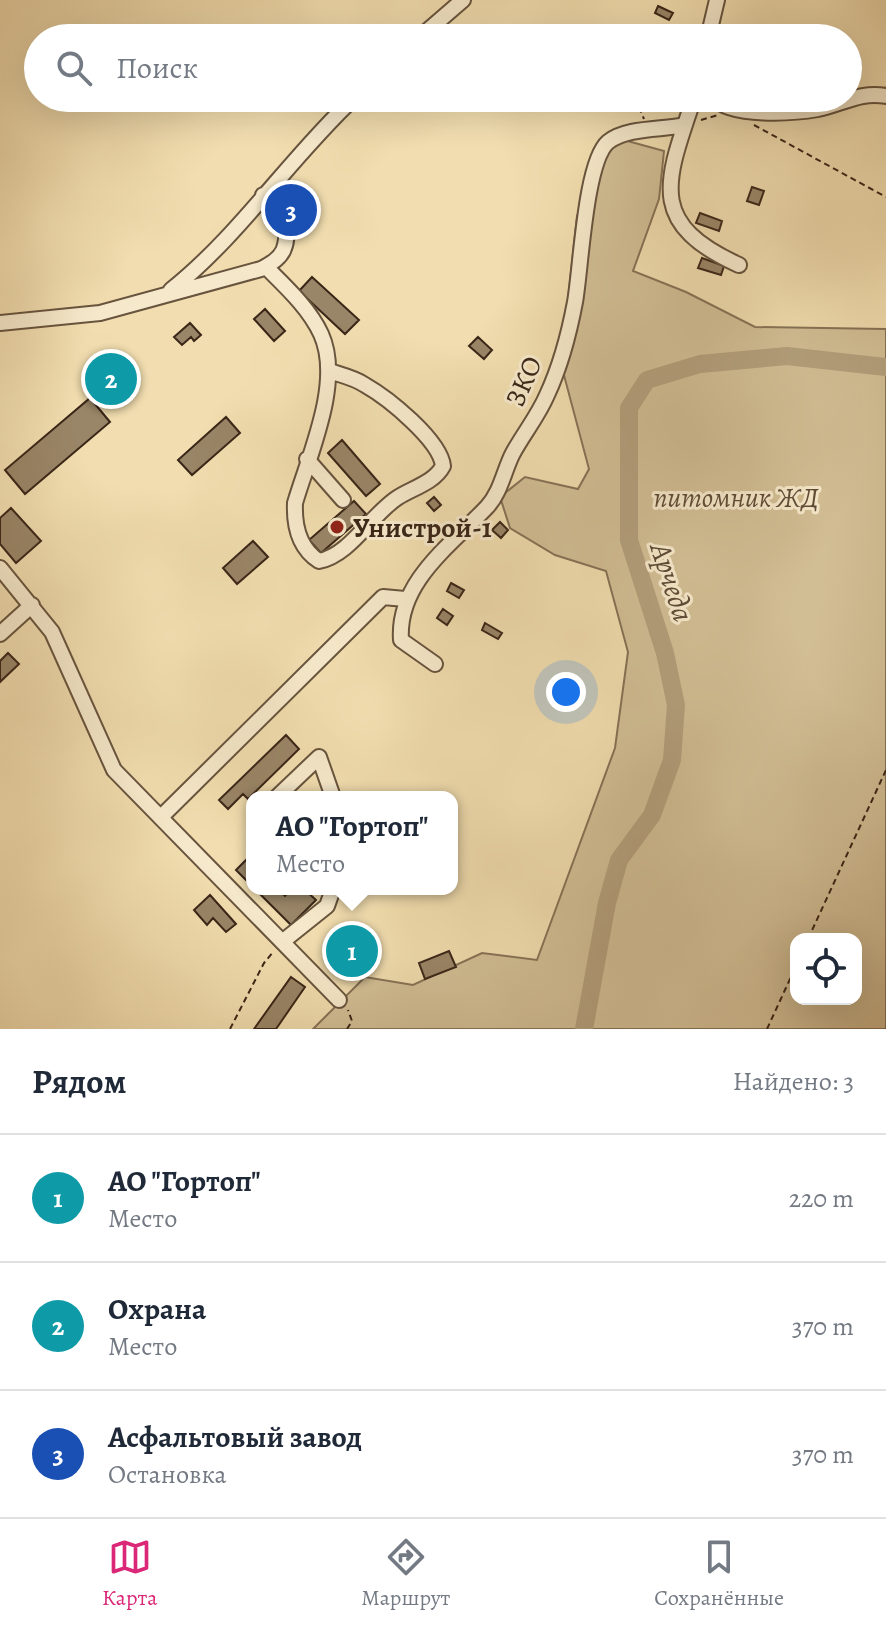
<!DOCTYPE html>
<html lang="ru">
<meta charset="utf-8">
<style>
body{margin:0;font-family:Alegreya,serif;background:#f6f6f7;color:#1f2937}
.controls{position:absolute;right:24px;bottom:24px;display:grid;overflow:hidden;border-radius:16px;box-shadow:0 8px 32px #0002}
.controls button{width:72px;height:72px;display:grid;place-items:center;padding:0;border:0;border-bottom:2px solid #e0e1e3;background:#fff;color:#1f2937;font:40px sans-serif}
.you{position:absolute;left:566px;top:692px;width:28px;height:28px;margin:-20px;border:6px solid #fff;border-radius:50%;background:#1a73e8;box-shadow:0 0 0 12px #1a73e833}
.badge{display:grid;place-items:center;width:52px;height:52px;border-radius:50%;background:#db2777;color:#fff;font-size:26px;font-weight:700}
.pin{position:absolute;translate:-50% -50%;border:4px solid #fff;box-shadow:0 2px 8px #0006}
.popup{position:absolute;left:246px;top:791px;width:212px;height:104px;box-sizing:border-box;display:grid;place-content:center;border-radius:16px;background:#fff;filter:drop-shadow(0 2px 6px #0005);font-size:26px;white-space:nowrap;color:#747a83}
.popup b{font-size:30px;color:#1f2937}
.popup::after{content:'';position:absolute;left:50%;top:100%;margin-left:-16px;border:16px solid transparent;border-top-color:#fff}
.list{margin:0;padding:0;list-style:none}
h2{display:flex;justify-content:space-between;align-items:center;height:104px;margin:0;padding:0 32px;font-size:34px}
h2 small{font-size:26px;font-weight:400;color:#747a83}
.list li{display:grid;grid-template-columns:52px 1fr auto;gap:24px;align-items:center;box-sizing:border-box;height:128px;padding:0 32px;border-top:2px solid #e0e1e3}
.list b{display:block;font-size:30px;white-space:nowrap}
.list p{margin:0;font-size:26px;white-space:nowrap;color:#747a83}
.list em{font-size:26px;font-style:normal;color:#747a83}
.icon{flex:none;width:44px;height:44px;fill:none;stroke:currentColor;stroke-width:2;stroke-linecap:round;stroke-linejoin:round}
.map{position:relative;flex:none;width:886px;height:1029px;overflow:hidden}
.search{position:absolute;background:#fff;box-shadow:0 8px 32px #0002;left:24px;right:24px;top:24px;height:88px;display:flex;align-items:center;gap:20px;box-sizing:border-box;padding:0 28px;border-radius:44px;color:#747a83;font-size:30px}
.sheet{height:488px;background:#fff}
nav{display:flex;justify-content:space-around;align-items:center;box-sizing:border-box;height:112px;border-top:2px solid #e0e1e3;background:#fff;font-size:22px;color:#747a83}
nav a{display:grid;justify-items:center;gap:4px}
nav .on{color:#db2777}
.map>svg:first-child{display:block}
</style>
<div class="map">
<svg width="886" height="1029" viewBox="0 0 886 1029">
<rect width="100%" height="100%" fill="#f1ddaf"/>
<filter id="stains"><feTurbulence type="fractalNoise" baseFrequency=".0025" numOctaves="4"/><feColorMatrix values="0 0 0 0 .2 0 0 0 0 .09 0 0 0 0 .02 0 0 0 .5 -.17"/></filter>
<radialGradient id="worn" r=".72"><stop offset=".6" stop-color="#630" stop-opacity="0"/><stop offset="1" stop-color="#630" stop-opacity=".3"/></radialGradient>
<path fill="#d2be95" stroke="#867256" stroke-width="2" fill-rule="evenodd" d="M613,137l51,14 -5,48 -26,72 53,21 69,35 131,2v700h-573l52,-52 48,8 69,-32 55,7 78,-212 13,-96 -22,-81 -51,-16 -45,-27 -10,-31 25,-20 53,12 11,-20 -28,-105 16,-148zM796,939h60v60h-60z"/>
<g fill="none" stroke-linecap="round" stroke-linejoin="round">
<path stroke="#b39f7c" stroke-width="18" d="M584,1029l23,-126 12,-43 33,-45 20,-55 4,-55 -11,-52 -36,-113v-132l18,-28 53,-16 87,-8 99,11"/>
</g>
<path fill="#998567" stroke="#3a2618" stroke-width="2" d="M658,6l15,7 -4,7 -14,-7z
M752,187l12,4 -5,14 -12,-4z
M700,213l22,8 -3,10 -23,-8z
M702,258l22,8 -3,9 -23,-7z
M312,277l47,43 -14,14 -46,-43z
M265,309l20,22 -11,10 -20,-22z
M190,323l11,12 -7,6 -3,-4 -9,8 -8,-8z
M478,337l14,13 -8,9 -15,-13z
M90,398l20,24 -85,72 -20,-24z
M226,417l14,16 -48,42 -14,-15z
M342,440l38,44 -14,12 -38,-43z
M434,497l7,8 -7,6 -7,-8z
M354,501l12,13 -45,39 -12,-13z
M11,508l30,33 -25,22 -16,-19v-26z
M500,522l8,8 -7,8 -9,-8z
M253,541l15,16 -31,27 -14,-16z
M451,583l13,7 -5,8 -12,-7z
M443,609l10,7 -6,9 -10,-7z
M485,623l17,10 -4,6 -16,-9z
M8,653l11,11 -19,18v-21z
M286,735l13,14 -51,50 -5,-5 -15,15 -9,-9z
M252,854v32l-16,-16z
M255,889h22l8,7 7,-7h12l12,11 -25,25z
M210,895l26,29 -10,8 -13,-14 -6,7 -13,-15z
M352,939l12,9 -12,15 -12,-9z
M449,951l7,16 -31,12 -6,-16z
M291,977l14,10 -29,42h-22z"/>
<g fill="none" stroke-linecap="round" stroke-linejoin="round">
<defs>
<path id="minor" d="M419,38l44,-38
M708,38l9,-38
M694,98c-28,83 -48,125 45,167
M714,98c16,20 81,15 104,11 24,-5 43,-18 68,-13
M266,267c20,20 43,41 55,67 22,48 -12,121 -26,169 -1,22 4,45 24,58 31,-6 52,-46 78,-63 15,-10 37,-15 46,-32 -3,-26 -55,-68 -78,-81 -10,-7 -24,-10 -36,-14
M171,290c69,-55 118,-131 183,-192
M0,323l100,-10 161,-44c25,-12 26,-22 26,-49l-24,-25
M307,459l36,41
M0,568l52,64 62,138 225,230
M0,634l32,-29
M435,664l-34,-24c-4,-58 50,-95 86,-133 14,-15 17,-37 26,-54 11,-20 25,-37 34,-58 14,-30 22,-61 28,-93 6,-33 10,-140 33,-160 19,-15 54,-12 77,-17
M277,797l42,-40 14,40
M161,817l222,-220 22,2
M282,942l45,-36 6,-17"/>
</defs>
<use href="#minor" stroke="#68543e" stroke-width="18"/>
<path stroke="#3a2618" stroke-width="2" stroke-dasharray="6 4" stroke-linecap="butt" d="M687,38l9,-5
M635,98l9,21
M701,120l17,-5
M754,125l132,72
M808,939l78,-169
M230,1029l34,-66 10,-12
M347,1029l5,-8 -4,-11
M767,1029l29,-63"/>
<use href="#minor" stroke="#f6e9cb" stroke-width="14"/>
</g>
<circle fill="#8f2418" stroke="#f6e9cb" stroke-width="3" cx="337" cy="527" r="8"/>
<g text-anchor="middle" stroke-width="6" stroke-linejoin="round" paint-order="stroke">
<g font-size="28" fill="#3a2618" stroke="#f6e9cb">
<text transform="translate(523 381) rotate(-66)" y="10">ЗКО</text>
</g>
<g font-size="28" font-style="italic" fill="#604c37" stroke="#f6e9cb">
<text x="736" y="507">питомник ЖД</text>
</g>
<g font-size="28" font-weight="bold" fill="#3a2618" stroke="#f6e9cb" text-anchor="start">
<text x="353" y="537">Унистрой-1</text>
</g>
<g font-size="30" font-style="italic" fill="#5e4a36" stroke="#f6e9cb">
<text transform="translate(672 582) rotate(72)" y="10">Арчеда</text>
</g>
</g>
<rect width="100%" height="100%" filter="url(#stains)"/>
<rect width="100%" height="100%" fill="url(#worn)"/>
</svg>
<div class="controls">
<button><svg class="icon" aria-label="locate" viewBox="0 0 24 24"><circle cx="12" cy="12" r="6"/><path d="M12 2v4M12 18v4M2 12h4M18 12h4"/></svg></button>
</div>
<div class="you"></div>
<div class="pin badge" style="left:352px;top:951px;background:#0f9aa8">1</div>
<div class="popup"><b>АО &quot;Гортоп&quot;</b>Место</div>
<div class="pin badge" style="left:111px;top:379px;background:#0f9aa8">2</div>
<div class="pin badge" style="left:291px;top:210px;background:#1a4fb4">3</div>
<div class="search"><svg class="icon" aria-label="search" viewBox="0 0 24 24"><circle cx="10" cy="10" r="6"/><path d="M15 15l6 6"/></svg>Поиск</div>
</div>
<section class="sheet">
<h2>Рядом<small>Найдено: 3</small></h2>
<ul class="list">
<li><span class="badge" style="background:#0f9aa8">1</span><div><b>АО &quot;Гортоп&quot;</b><p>Место</p></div><em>220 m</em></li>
<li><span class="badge" style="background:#0f9aa8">2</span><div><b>Охрана</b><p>Место</p></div><em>370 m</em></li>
<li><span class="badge" style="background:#1a4fb4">3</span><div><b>Асфальтовый завод</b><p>Остановка</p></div><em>370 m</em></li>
</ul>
</section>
<nav>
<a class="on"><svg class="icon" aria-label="map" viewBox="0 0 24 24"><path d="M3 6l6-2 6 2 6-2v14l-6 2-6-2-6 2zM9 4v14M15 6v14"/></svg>Карта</a>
<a><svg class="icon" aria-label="directions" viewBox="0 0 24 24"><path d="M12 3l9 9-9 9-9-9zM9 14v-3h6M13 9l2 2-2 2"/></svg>Маршрут</a>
<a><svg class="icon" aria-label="saved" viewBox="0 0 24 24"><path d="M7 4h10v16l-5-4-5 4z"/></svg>Сохранённые</a>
</nav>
